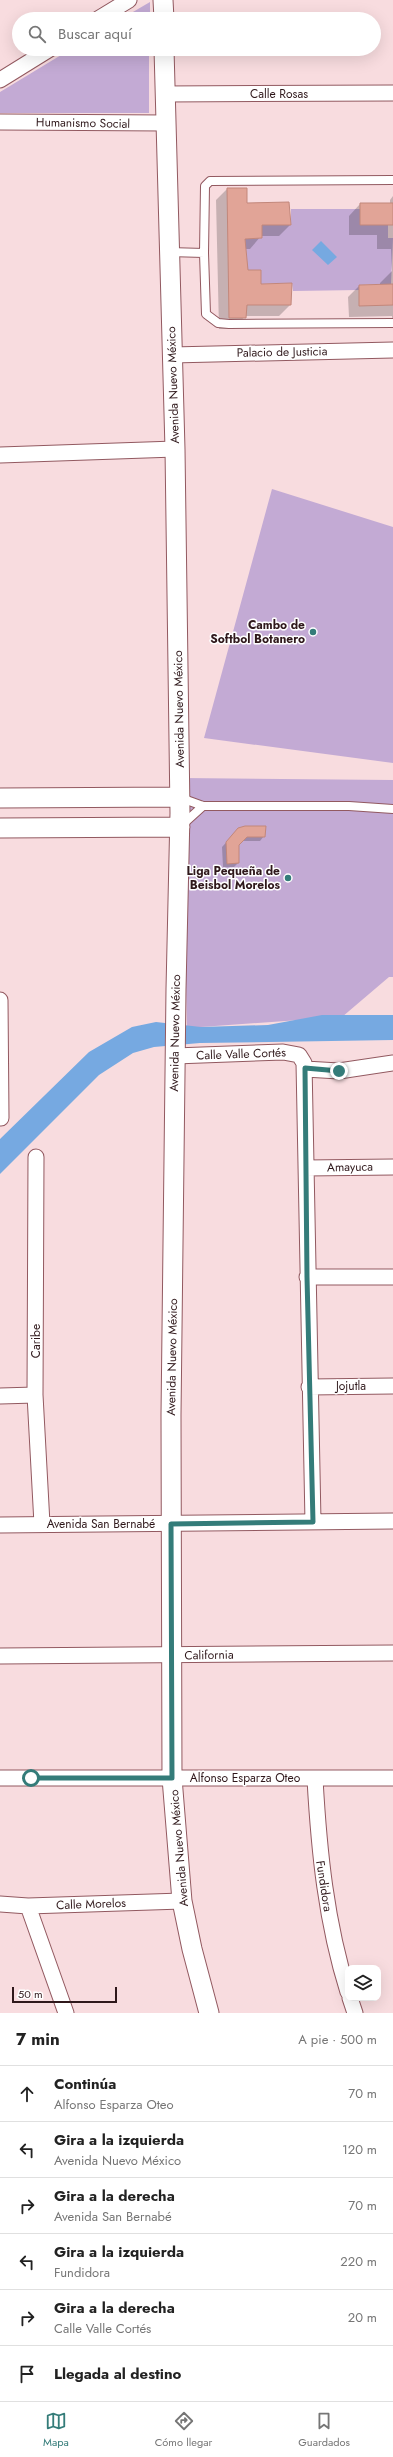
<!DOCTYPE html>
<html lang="es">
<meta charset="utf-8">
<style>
body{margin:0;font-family:Jost,sans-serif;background:#f2f2f2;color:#222}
.controls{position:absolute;right:12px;bottom:12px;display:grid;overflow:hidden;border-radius:8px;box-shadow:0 4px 16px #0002}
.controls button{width:36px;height:36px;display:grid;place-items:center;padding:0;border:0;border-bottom:1px solid #e0e0e0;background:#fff;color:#222;font:20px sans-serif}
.scale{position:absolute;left:12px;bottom:10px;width:105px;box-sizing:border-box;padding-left:4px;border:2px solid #2f181b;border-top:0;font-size:11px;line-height:14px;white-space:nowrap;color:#2f181b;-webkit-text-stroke:3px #fff;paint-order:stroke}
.stop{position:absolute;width:12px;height:12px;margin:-9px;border:3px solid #347c79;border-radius:50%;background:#fff}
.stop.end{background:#347c79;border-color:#fff;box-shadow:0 1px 4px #0008}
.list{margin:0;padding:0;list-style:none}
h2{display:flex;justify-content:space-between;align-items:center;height:52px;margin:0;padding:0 16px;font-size:17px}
h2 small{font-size:13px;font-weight:400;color:#767676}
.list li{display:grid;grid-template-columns:26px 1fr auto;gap:12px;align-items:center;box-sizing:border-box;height:56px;padding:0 16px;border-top:1px solid #e0e0e0}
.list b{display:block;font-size:15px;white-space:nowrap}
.list p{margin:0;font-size:13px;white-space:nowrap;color:#767676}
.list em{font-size:13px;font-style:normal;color:#767676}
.icon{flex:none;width:22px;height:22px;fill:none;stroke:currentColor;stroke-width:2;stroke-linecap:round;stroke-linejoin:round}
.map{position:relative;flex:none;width:393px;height:2013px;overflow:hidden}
.search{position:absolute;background:#fff;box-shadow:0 4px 16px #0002;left:12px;right:12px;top:12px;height:44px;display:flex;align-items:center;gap:10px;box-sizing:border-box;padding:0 14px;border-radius:22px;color:#767676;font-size:15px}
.sheet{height:388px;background:#fff}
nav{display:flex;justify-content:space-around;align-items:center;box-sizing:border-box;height:56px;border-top:1px solid #e0e0e0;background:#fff;font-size:11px;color:#767676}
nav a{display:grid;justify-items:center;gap:2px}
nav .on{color:#347c79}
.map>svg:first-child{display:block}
</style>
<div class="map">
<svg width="393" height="2013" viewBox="0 0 393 2013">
<rect width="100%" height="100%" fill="#f8dcdf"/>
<path fill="#c3aad4" d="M150,2v17h-29z
M71,49h78v64h-149v-21z
M291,209h69v16h28v13h5l-2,46 -32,1v5l-66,1 -1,-8 -31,1v-14h-16v-31l17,-1v-13h29z
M272,489l121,38v236l-189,-25z
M182,778l211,2v197h-4l-47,40 -141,10 -14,3z"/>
<path fill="#76a9e1" d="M321,241l16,16 -9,8 -16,-15z
M322,1015h71v25l-193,3 -46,4 -21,6 -34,22 -99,99v-35l89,-87 43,-25 24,-5 45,5 67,-2z"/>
<path fill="#0003" d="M227,189l19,15 43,-1 1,22 -11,11h-18l-11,13h-5l2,22 13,14 31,-1 -1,21 -11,11h-34l-11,13h-15l-3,-129z
M393,196v131h-1v-11l-43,1 -1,-20 11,-11h21v-3l12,-12 -1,-22h-14v-14h-28v-19l11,-12h30v-4z
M234,834l30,2 -4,5h-18l-4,4v18l-4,4h-11l-1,-20z"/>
<path fill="#e1a497" stroke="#c2877b" d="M227,188h20v15l42,-1 2,23h-29v13l-17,1 3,31h13v14l31,-1 -1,22h-44l-1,13h-17z
M360,203h33v22h-33z
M393,284v21l-34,1v-21z
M245,826h21l-1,11h-18l-8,8v18l-12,1 -1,-22 12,-14z"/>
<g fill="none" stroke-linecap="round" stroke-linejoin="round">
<defs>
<path id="service" d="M393,180l-183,1 -5,5 -1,67 2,61 12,9 11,1 164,-1
M169,252l35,1
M181,798l22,8h146l44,3
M182,825l21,-19"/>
<path id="minor" d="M98,19l31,-19
M0,80l50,-31
M164,94l229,-1
M0,122l165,1
M172,355l221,-5
M0,455l175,-6
M0,1000l1,118
M175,1056l108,-4 16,3 5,8 9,459
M305,1069l34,2 54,-8
M36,1157l-1,238 7,129
M306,1168l87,-1
M307,1277h86
M309,1387l84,-1
M0,1396l35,-1
M0,1525l393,-4
M0,1656l393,-3
M0,1778h393
M315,1779c4,72 11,143 33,213
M0,1904l28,2 154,-5
M28,1906l38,107
M350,1998l5,15"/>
<path id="tertiary" d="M163,0l1,19
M164,49l11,400 5,364 -4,176 -5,426 1,363 10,123 10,48 17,64
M0,798l180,-1
M0,828l180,-1"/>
</defs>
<use href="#service" stroke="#925960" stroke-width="10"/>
<use href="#minor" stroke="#925960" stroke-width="17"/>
<use href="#tertiary" stroke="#925960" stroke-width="21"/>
<use href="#service" stroke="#fff" stroke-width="8"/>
<use href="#minor" stroke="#fff" stroke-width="15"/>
<use href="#tertiary" stroke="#fff" stroke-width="19"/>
</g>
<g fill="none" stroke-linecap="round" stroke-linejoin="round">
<path stroke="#347c79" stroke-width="5" d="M31,1778h141l-1,-254 142,-2 -6,-245 -2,-209 34,3"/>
</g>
<g fill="#347c79" stroke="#fff" stroke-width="1.5">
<circle cx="313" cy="632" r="4"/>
<circle cx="288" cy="878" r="4"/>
</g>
<g text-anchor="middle" stroke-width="3" stroke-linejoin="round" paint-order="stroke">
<g font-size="12" fill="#2f181b" stroke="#fff">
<text x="279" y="98">Calle Rosas</text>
<text transform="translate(83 123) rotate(1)" y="4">Humanismo Social</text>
<text transform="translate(282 352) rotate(-1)" y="4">Palacio de Justicia</text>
<text transform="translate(173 385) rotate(-92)" y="4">Avenida Nuevo México</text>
<text transform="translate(179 709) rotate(-91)" y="4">Avenida Nuevo México</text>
<text transform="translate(175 1033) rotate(-89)" y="4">Avenida Nuevo México</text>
<text transform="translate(241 1054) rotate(-2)" y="4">Calle Valle Cortés</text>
<text transform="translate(350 1167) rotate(-1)" y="4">Amayuca</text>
<text transform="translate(36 1341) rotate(-90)" y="4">Caribe</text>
<text transform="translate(172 1357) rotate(-89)" y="4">Avenida Nuevo México</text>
<text x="351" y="1390">Jojutla</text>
<text x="101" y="1528">Avenida San Bernabé</text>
<text transform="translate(209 1655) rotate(-1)" y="4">California</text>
<text x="245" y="1782">Alfonso Esparza Oteo</text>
<text transform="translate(179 1848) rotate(-95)" y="4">Avenida Nuevo México</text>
<text transform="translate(324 1886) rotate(81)" y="4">Fundidora</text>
<text transform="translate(91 1904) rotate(-2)" y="4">Calle Morelos</text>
</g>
<g font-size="12" font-weight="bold" fill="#2f181b" stroke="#fff" text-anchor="end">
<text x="305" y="629">Cambo de<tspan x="305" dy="14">Softbol Botanero</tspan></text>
<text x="280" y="875">Liga Pequeña de<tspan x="280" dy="14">Beisbol Morelos</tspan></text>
</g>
</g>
</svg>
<div class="controls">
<button><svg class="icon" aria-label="layers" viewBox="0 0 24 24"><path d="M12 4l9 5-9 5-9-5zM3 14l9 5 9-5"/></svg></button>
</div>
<div class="scale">50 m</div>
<div class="stop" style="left:31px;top:1778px"></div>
<div class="stop end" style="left:339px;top:1071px"></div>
<div class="search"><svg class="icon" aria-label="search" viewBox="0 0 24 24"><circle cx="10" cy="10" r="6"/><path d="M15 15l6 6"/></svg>Buscar aquí</div>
</div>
<section class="sheet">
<h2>7 min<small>A pie · 500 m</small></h2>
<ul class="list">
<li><svg class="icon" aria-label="ahead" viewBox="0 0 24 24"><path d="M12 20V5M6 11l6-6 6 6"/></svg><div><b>Continúa</b><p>Alfonso Esparza Oteo</p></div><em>70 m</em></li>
<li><svg class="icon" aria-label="left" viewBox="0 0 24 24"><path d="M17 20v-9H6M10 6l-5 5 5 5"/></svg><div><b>Gira a la izquierda</b><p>Avenida Nuevo México</p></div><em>120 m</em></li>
<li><svg class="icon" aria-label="right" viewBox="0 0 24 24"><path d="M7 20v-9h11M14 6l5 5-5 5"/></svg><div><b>Gira a la derecha</b><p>Avenida San Bernabé</p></div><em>70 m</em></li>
<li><svg class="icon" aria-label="left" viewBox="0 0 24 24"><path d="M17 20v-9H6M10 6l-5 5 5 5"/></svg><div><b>Gira a la izquierda</b><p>Fundidora</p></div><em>220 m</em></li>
<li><svg class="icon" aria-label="right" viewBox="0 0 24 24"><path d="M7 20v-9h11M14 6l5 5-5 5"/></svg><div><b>Gira a la derecha</b><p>Calle Valle Cortés</p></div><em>20 m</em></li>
<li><svg class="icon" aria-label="arrive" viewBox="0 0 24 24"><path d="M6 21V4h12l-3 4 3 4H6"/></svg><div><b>Llegada al destino</b></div></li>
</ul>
</section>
<nav>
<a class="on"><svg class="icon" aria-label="map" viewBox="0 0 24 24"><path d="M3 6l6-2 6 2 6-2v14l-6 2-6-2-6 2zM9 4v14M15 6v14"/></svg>Mapa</a>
<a><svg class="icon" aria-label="directions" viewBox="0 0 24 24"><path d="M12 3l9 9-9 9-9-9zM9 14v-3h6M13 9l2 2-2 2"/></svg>Cómo llegar</a>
<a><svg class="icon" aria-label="saved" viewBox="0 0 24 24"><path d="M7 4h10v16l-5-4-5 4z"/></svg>Guardados</a>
</nav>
